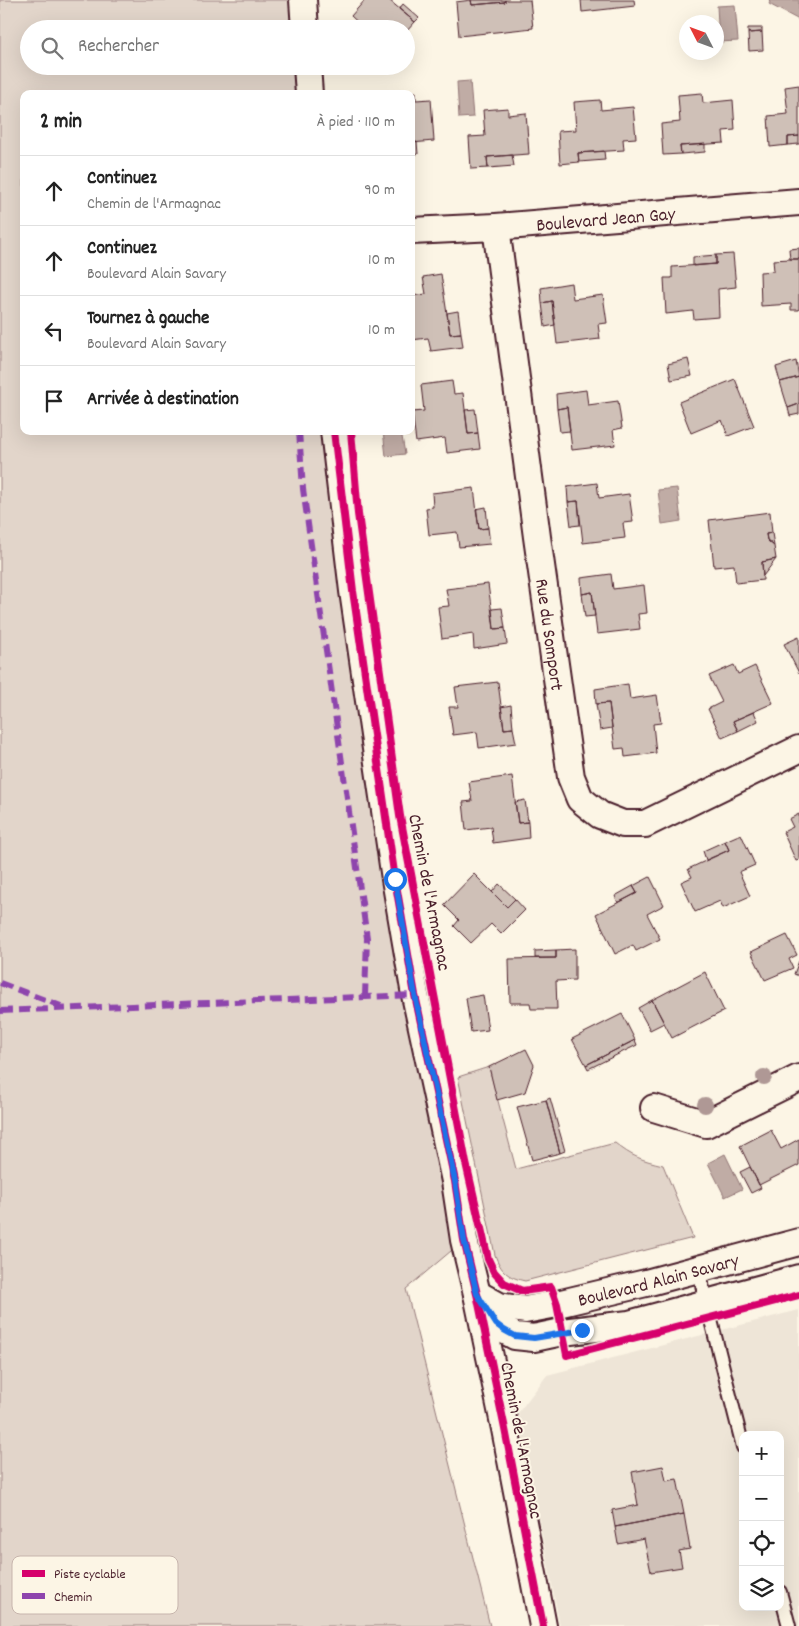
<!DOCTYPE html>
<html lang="fr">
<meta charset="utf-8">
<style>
body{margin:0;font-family:Dekko,sans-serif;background:#f6f6f6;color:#222}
.controls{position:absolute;right:15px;bottom:15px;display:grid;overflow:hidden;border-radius:10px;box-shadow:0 5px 20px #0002}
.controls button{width:45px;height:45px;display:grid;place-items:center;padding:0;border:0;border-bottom:1px solid #e0e0e0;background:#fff;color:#222;font:25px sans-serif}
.compass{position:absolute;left:679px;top:15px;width:45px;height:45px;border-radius:50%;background:#fff;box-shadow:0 5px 20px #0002;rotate:312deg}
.stop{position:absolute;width:15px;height:15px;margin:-11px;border:4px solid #1a73e8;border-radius:50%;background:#fff}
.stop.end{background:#1a73e8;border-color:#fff;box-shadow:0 1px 5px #0008}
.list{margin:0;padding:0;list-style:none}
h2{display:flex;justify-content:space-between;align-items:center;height:65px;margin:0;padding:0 20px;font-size:21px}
h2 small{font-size:16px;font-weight:400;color:#767676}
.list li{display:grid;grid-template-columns:32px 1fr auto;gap:15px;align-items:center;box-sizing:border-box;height:70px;padding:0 20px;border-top:1px solid #e0e0e0}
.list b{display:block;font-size:19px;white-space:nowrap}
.list p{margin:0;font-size:16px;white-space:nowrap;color:#767676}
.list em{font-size:16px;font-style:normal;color:#767676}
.icon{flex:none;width:28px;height:28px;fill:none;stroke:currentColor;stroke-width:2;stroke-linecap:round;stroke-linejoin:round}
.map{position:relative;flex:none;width:799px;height:1626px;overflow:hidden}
.search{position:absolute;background:#fff;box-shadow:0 5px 20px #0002;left:20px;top:20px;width:395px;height:55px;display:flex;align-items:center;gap:12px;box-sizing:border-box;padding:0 18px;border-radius:28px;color:#767676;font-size:19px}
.panel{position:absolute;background:#fff;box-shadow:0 5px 20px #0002;left:20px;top:90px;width:395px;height:345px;border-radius:10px}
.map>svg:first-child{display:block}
</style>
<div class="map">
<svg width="799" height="1626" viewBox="0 0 799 1626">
<rect width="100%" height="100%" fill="#fcf5e5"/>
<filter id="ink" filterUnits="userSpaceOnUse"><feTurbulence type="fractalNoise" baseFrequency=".02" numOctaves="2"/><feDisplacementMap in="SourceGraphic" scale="10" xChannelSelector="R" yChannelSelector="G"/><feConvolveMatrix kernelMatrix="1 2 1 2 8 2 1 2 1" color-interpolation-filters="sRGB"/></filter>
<g filter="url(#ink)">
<path fill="#eee5d7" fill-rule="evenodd" d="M799,1310v316h-239l-42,-213 29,-38zM743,1435h37v172h-37z"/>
<path fill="#e2d5ca" stroke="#967a7a" d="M0,0h303l2,29h-276v37h278l2,28h-285v337h310l130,809 -58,49 84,337h-490z
M489,1067l27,102 99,-26c17,14 27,17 48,22l30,73 -168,43c-18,-4 -24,-10 -30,-26l-37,-178z"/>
<path fill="#c0aca5" stroke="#917474" d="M768,0h31v20l-30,-16 1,-2z
M735,5l3,36 -19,1 -2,-36z
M470,81l3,36 -14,1 -2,-36z
M383,431h18l4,23 -19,2z
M677,488l4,33 -19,3 -4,-34z
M725,1154l17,35 -17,8 -17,-34z"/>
<path fill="#cfc0b7" stroke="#4a1f2b" d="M365,0h24l26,22 -9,10v-3h-41l-14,-13z
M471,0l1,5 33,-3v-2h25l3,28 -74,8 -3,-34z
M471,0h34v2l-33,3z
M581,0h53l1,6 -53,6z
M403,4l16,14 -4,4 -16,-13z
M748,28h14v4l-14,1z
M762,32l1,18 -14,1 -1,-18z
M330,66h12l1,5 -12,1z
M799,85v51l-11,1v8l-18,2 -2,-31 20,-2 -3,-27z
M416,92v8l15,-1 3,42 -23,2v-49h-19z
M702,93l1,10 30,-3 2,30 -12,1 1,12 -44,3 1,8 -18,1 -2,-31 19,-2 -2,-27z
M600,100l1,10 32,-3 3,31 -13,1 1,11 -46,3 1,9 -19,2 -2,-33 18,-1 -2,-28z
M508,108v7l18,-2 3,41 -42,3 1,11 -17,1 -2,-32 16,-1 -2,-26z
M799,136v8l-11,1v-8z
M417,142l1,12 -7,1v-12z
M705,144v8l-24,2 -1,-8z
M604,151l1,9 -26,2 -1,-9z
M512,155l2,11 -26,2 -1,-11z
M799,248v11h-9l-1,-10z
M733,254l3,33 -18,2 1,28 -25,2 -1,-8 -27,3 -2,-36h8v-11l44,-3v-9z
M716,255v9l-23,2v-9z
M790,259h9v51h-8v-6l-30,2 -1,-34 14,-1 -1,-11z
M441,274l9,60 11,-1 2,14 -32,4 -3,-13 -17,2v-44l15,-2 -3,-17z
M571,283l2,16 30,-4 4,28 -9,1 2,15 -43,5 -5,-43 -10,2 -1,-15z
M552,301l3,24 -10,2 -3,-24z
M458,311l3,22 -11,1 -3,-21z
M688,359l4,17 -21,4 -3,-16z
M796,361l3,16 -19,5 -4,-15z
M799,377v27l-11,4 -8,-26z
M735,379l19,47 -26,10 -6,-16 -31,13 -12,-31z
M452,381l2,13 9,-1 5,41 10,-1 2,16 -33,4 -2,-15 -29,4 -4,-30 12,-1 -3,-26z
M586,390l2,15 30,-4 4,27 -9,2 2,15 -43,5 -5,-43 -10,2 -1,-15z
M799,404v10l-9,2 -2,-8z
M567,407l3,24 -10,1 -3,-23z
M475,409l3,24 -10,1 -3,-24z
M597,483l2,15 30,-4 4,28 -10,1 2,15 -42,5 -5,-42 -10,1 -1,-15z
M474,488l5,41 9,-1 2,16 -31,3 -2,-15 -28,3 -3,-27 7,-1 -1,-14z
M578,501l2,24 -9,1 -3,-24z
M486,507l2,21 -9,1 -3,-20z
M770,512l2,21 -6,1 1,6 7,6 2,13 -14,3 1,18 -27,3 -2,-18 -20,2 -5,-47z
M772,533l2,13 -7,-6 -1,-6z
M776,559l-13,17 -1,-14z
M611,574l2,15 31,-4 3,28 -9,1 2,15 -43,5 -5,-42 -10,2 -1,-16z
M488,584l6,45 11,-1 2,16 -33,5 -1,-15 -31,5 -4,-32 11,-1 -3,-17z
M592,592l3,24 -10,1 -3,-23z
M502,608l3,20 -11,1 -2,-20z
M799,637v36l-15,-29z
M734,665l4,9 17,-8 18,37 -40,18 5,10 -16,7 -14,-29 14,-7 -13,-26z
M498,682l6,47 9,-1 3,15 -37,5 -2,-16 -24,3 -4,-28h9l-3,-20z
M628,684l2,15 27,-4 4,28 -8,1 3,29 -31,4 -1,-9 -9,1 -6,-46 -13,1 -1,-15z
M609,703l3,25 -12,2 -4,-26z
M511,705l2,23 -9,1 -3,-22z
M754,712l4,9 -20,10 -5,-10z
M512,776l6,47 10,-1 1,16 -36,5 -2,-16 -25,3 -3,-28 9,-1 -3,-19z
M525,800l3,22 -10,1 -3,-21z
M799,814v46l-3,1 -13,-29 10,-5 -4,-8z
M741,834l14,31 -16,7 11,24 -27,12 -3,-7 -25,11 -14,-30 11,-5 -4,-8 41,-19 -4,-9z
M725,841l4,9 -23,10 -3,-9z
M474,874l33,33 8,-8 10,11 -24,24 -10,-10 -20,19 -17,-17 5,-6 -15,-15z
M650,877l14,28 -17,9 13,25 -24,12 -3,-6 -18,9 -19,-40 41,-21 -4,-7z
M499,884l16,15 -8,8 -15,-15z
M633,886l4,7 -19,10 -3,-7z
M787,935l10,20 -8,4 4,9 -28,12 -14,-28z
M575,949v31l-19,1 1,28h-26l-1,-6h-20l-1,-44 47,-1v-8z
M556,950v8h-21v-7z
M799,961v15l-5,-2z
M705,972l19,39 -52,27 -20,-38z
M483,995l5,35 -17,2 -5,-34z
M652,1000l12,23 -14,7 -12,-22z
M622,1014l13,26 -49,25 -14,-26z
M635,1040l2,5 -49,24 -2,-4z
M526,1049l8,16 -9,27 -28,8 -8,-33z
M550,1098l15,53 -5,2 -14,-53z
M546,1100l14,53 -28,7 -15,-53z
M771,1130l10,19 18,-10v26l-40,20 -19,-39z
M750,1167l11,21 -10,5 -11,-21z
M663,1466l3,15 11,-2 7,35 -69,13 -3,-17 26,-5 -6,-33z
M684,1514l6,35 -11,2 3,16 -31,5 -7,-33 -26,5 -3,-17z"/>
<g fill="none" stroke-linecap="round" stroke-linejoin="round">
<defs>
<path id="lane" d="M698,1269l45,178
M780,1592l9,34"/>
<g id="street">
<path d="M303,0l2,29"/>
<path d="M307,66l2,28"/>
<path id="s1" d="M496,227l41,310 34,240 9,22 20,16 23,9h22l154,-75"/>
<path id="s2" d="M411,231l85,-4 303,-25"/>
<path d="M334,431l19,160 42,288 20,116 40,186 9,59 13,54 28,135 38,197"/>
<path d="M654,1108l52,16 93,-46"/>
<path id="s3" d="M477,1294l22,12 26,4 32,-6 89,-21 153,-41"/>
<path d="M483,1304l13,20 8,6 11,6 19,2 28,-6 67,-8 170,-46"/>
</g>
</defs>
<use href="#lane" stroke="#4a1f2b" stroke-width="16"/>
<use href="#street" stroke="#4a1f2b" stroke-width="30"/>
<use href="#lane" stroke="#fcf5e5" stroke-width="12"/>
<use href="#street" stroke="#fcf5e5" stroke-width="26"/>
<path stroke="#8e44ad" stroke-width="6" stroke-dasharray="12 6" stroke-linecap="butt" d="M299,431l4,58 64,449 -2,58
M0,983l61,23
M0,1011l415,-16"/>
<defs>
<path id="cycleway" d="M334,431l19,160 42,288 20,116 40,186 9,59 13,54 28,135 38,197
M351,431l7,83 42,302 66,347 22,96 6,13 10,11 18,8 29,-4 6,17 10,51 232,-60"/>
</defs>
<use href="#cycleway" stroke="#fcf5e5" stroke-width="11"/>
<use href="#cycleway" stroke="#d6006c" stroke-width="8"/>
</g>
<g fill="#af9895">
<circle cx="764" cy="1077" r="8"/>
<circle cx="705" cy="1105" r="8"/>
</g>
</g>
<g fill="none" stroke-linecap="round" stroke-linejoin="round" filter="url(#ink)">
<path stroke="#1a73e8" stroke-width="6" d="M395,879l20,116 40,186 9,59 13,54 19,30 8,6 11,6 19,2 48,-8"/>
</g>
<g text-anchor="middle" stroke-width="4" stroke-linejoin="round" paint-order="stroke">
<g font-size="19" fill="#4a1f2b" stroke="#fcf5e5">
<text dy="7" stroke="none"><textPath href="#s2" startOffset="195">Boulevard Jean Gay</textPath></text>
<text dy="7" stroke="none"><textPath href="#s1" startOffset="411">Rue du Somport</textPath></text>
<text transform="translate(431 892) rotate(79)" y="7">Chemin de l'Armagnac</text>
<text dy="7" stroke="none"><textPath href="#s3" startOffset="188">Boulevard Alain Savary</textPath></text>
<text transform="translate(523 1440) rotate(79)" y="7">Chemin de l'Armagnac</text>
</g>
</g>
<rect x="12" y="1556" width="166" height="58" rx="8" fill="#fcf5e5" stroke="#c7b5ad" stroke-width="1"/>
<rect x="22" y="1570" width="23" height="7" fill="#d6006c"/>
<rect x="22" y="1593" width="23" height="6" fill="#8e44ad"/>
<g font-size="14" fill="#4a1f2b">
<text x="54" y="1578">Piste cyclable</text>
<text x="54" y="1601">Chemin</text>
</g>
</svg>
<div class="controls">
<button>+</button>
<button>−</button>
<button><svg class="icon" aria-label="locate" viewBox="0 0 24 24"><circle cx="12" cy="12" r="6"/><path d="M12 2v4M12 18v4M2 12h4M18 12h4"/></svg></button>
<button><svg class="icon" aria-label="layers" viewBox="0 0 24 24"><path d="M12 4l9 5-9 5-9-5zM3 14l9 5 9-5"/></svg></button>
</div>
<svg class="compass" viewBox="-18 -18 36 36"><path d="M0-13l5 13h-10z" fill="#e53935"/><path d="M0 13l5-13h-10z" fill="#767676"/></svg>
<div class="stop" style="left:395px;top:879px"></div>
<div class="stop end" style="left:582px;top:1330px"></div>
<div class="search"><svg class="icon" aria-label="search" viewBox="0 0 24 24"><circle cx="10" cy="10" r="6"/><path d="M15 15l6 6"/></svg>Rechercher</div>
<section class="panel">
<h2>2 min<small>À pied · 110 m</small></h2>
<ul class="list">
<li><svg class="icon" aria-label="ahead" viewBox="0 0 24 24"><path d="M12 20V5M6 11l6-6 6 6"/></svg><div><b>Continuez</b><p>Chemin de l'Armagnac</p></div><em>90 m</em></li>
<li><svg class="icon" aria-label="ahead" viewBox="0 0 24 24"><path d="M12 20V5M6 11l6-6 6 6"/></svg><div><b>Continuez</b><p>Boulevard Alain Savary</p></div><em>10 m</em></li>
<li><svg class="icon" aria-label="left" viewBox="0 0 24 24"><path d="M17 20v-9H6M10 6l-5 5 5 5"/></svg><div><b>Tournez à gauche</b><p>Boulevard Alain Savary</p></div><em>10 m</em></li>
<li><svg class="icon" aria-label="arrive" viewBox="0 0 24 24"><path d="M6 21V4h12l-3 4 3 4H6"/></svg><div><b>Arrivée à destination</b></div></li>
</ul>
</section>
</div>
